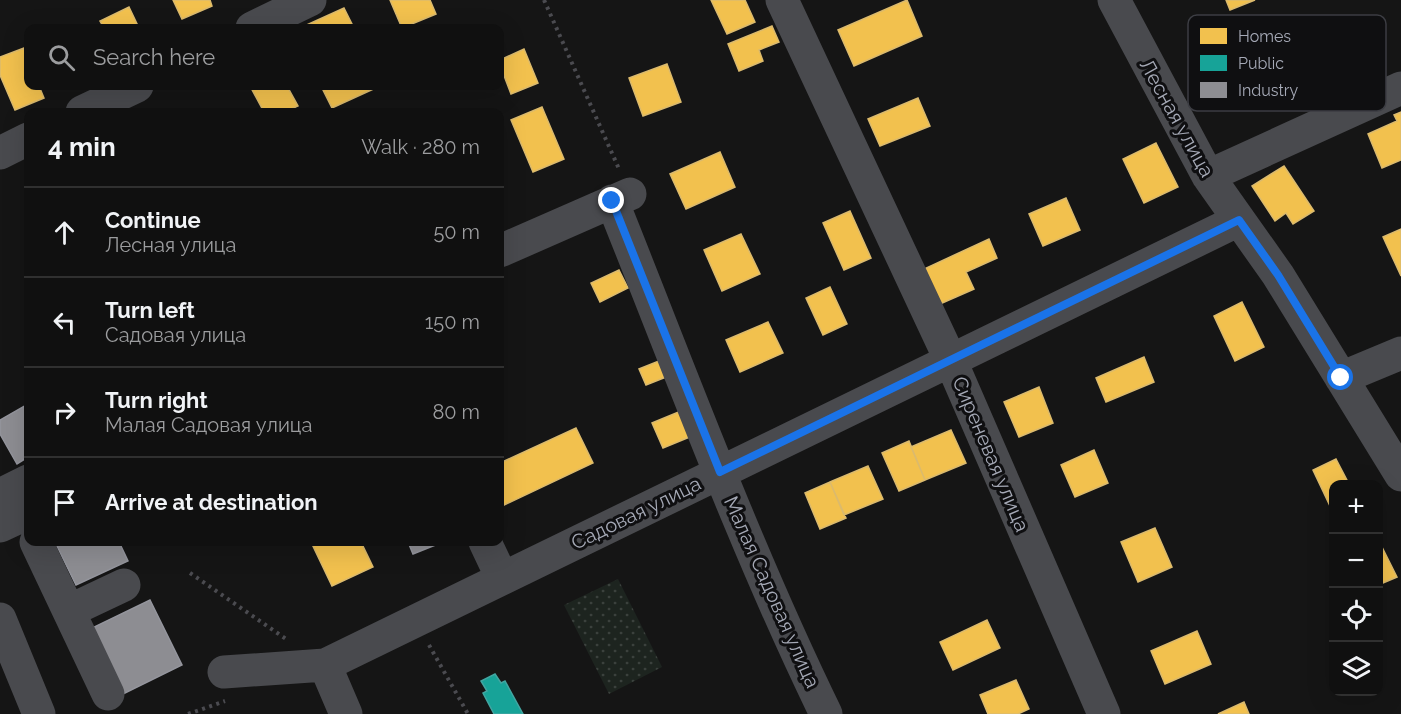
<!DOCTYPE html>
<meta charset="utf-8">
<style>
body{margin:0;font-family:Raleway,sans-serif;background:#191919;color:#f1f3f6}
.controls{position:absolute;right:18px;bottom:18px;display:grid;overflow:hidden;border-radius:12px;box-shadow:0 6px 24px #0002}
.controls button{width:54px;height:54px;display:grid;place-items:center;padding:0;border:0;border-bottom:2px solid #303030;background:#101010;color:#f1f3f6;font:30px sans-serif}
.stop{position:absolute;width:18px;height:18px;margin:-14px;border:4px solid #1a73e8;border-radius:50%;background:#fff}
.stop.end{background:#1a73e8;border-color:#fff;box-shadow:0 2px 6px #0008}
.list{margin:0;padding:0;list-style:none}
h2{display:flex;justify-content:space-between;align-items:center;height:78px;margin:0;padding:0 24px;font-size:26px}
h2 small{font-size:20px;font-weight:400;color:#9c9d9f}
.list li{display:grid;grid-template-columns:39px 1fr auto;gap:18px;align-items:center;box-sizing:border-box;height:90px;padding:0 24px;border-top:2px solid #303030}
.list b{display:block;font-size:22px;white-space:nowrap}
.list p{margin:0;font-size:20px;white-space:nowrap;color:#9c9d9f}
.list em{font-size:20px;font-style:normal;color:#9c9d9f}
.icon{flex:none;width:33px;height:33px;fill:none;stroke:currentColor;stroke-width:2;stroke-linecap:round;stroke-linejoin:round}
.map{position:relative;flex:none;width:1401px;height:714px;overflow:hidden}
.search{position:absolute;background:#101010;box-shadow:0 6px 24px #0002;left:24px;top:24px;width:480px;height:66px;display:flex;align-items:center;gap:15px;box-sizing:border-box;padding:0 21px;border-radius:12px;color:#9c9d9f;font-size:22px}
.panel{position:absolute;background:#101010;box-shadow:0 6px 24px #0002;left:24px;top:108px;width:480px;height:438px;border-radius:12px}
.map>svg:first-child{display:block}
</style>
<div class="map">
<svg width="1401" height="714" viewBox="0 0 1401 714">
<defs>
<pattern id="park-dots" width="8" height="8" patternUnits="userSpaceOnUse" patternTransform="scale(1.5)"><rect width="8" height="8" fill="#1d241f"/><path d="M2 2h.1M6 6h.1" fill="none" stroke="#3b413d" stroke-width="1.8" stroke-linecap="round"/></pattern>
</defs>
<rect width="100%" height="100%" fill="#151515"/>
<path fill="url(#park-dots)" d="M618,579l44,88 -53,27 -45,-89z"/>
<path fill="#f2c14e" stroke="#dbba6d" stroke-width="1.5" d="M173,0h37l2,6 -30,13z
M390,0h40l6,14 -34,14z
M711,0h34l10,22 -28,12z
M907,0l15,36 -68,30 -16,-36z
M1226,0h29l-25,10z
M129,7l10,21h-35l-4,-7z
M344,8l10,20h-54z
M772,26l7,16 -20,8 4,11 -24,10 -11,-27z
M24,48l4,12v26h11l5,12 -29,12 -15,-35v-18z
M524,49l14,34 -27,11 -11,-29v-5z
M667,64l14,38 -38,14 -14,-38z
M250,86h37l11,20 -13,6h-21z
M321,86h59l-48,22z
M918,98l12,28 -50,20 -12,-27z
M542,107l22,52 -31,13 -22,-52z
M1401,112v48l-19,8 -14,-34 29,-13 -3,-6z
M1156,143l22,44 -34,16 -21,-44z
M720,152l15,35 -49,22 -16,-35z
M1284,166l30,45 -21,13 -7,-11 -11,8 -23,-35z
M1066,198l14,32 -37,16 -14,-32z
M850,211l21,47 -27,12 -21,-47z
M1401,229v47l-18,-39z
M741,234l19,40 -38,17 -18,-41z
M989,239l8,19 -31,14 8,17 -34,15 -16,-35z
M619,270l9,18 -28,14 -9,-19z
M830,287l17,37 -24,11 -17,-37z
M1242,302l22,45 -29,14 -21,-45z
M768,322l15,31 -43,19 -14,-32z
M1144,357l10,25 -48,20 -10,-24z
M659,361l7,16 -20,8 -7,-16z
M1039,387l14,36 -34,14 -15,-35z
M681,411l11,25 -29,12 -11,-25z
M576,428l17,35 -93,44v-44z
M951,430l15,33 -41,17 -14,-33z
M909,441l16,39 -26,11 -17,-38z
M1094,450l14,33 -33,14 -14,-32z
M1336,459l13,25h-15v20l-4,2 -17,-36z
M868,466l15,33 -39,16 -14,-33z
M830,482l16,36 -26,11 -15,-36z
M1155,528l17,39 -34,15 -17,-40z
M1378,539l19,38 -19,8z
M311,542h50l12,25 -41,19z
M987,620l13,28 -47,22 -13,-28z
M1197,631l14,33 -46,20 -14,-33z
M1016,680l13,29 -11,5h-30l-8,-19z
M1244,702l5,12h-31z"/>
<path fill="#17a398" stroke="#42a5a1" stroke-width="1.5" d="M495,674l6,9 4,-2 18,33h-29l-11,-21 4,-2 -6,-10z"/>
<path fill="#8d8d92" stroke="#94959d" stroke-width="1.5" d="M28,404v53l-11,7 -17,-30v-14z
M55,542h64l9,19 -52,24z
M408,542h35l-30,12z
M150,600l32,65 -61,30 -31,-66z"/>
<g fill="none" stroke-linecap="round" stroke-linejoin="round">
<path stroke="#4b4b50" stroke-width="4" stroke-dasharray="3 4.5" stroke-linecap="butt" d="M544,0l75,169
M190,573l96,66
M429,645l39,69
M188,714l37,-13"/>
<path stroke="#494a4e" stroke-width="33" d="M782,0l168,359 154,355
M1114,0l94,176 70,99 123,200
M252,28l58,-28
M82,112l55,-26
M0,153l28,-14
M1208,176l193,-88
M612,201c69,172 133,347 214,513
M500,251l130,-57
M1341,378l60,-25
M0,495l28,-14
M0,526l28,-13
M36,542l72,152
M485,542l17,36
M69,611l55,-26
M0,619l39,95
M325,665l21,49
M224,672l101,-7 914,-445"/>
</g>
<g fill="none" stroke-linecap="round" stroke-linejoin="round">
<path stroke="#1a73e8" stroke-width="8" d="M612,201l108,271 519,-252 39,55 63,103"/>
</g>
<g text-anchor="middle" stroke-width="6" stroke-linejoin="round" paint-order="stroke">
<g font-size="20" fill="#a5a9b6" stroke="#0f0f11">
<text transform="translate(1177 118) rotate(61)" y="7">Лесная улица</text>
<text transform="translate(991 454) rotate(67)" y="7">Сиреневая улица</text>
<text transform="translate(636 513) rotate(-26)" y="7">Садовая улица</text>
<text transform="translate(772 592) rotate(66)" y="7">Малая Садовая улица</text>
</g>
</g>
<rect x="1188" y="15" width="198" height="96" rx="9" fill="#0f0f11" stroke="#3c3d43" stroke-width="1.5"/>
<rect x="1200" y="28" width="27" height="16" fill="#f2c14e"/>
<rect x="1200" y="55" width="27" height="16" fill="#17a398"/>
<rect x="1200" y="82" width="27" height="16" fill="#8d8d92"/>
<g font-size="16" fill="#a5a9b6">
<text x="1238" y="42">Homes</text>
<text x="1238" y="69">Public</text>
<text x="1238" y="96">Industry</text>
</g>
</svg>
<div class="controls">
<button>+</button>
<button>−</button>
<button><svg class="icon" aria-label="locate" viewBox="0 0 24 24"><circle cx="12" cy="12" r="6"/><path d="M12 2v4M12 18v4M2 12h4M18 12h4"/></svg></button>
<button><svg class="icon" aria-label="layers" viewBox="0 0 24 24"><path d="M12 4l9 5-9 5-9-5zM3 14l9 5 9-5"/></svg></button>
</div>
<div class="stop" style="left:1341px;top:378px"></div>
<div class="stop end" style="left:612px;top:201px"></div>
<div class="search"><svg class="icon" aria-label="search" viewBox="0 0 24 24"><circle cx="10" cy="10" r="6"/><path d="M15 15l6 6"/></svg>Search here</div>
<section class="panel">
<h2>4 min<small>Walk · 280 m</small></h2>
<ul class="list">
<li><svg class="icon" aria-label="ahead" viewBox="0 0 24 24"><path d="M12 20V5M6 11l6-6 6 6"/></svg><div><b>Continue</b><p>Лесная улица</p></div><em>50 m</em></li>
<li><svg class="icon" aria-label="left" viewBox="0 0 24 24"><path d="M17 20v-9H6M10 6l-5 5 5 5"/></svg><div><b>Turn left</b><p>Садовая улица</p></div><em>150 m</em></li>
<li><svg class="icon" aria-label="right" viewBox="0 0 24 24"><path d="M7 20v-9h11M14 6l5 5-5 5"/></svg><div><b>Turn right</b><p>Малая Садовая улица</p></div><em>80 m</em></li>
<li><svg class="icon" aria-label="arrive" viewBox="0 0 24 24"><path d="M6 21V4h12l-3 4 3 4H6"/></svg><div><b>Arrive at destination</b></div></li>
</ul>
</section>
</div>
